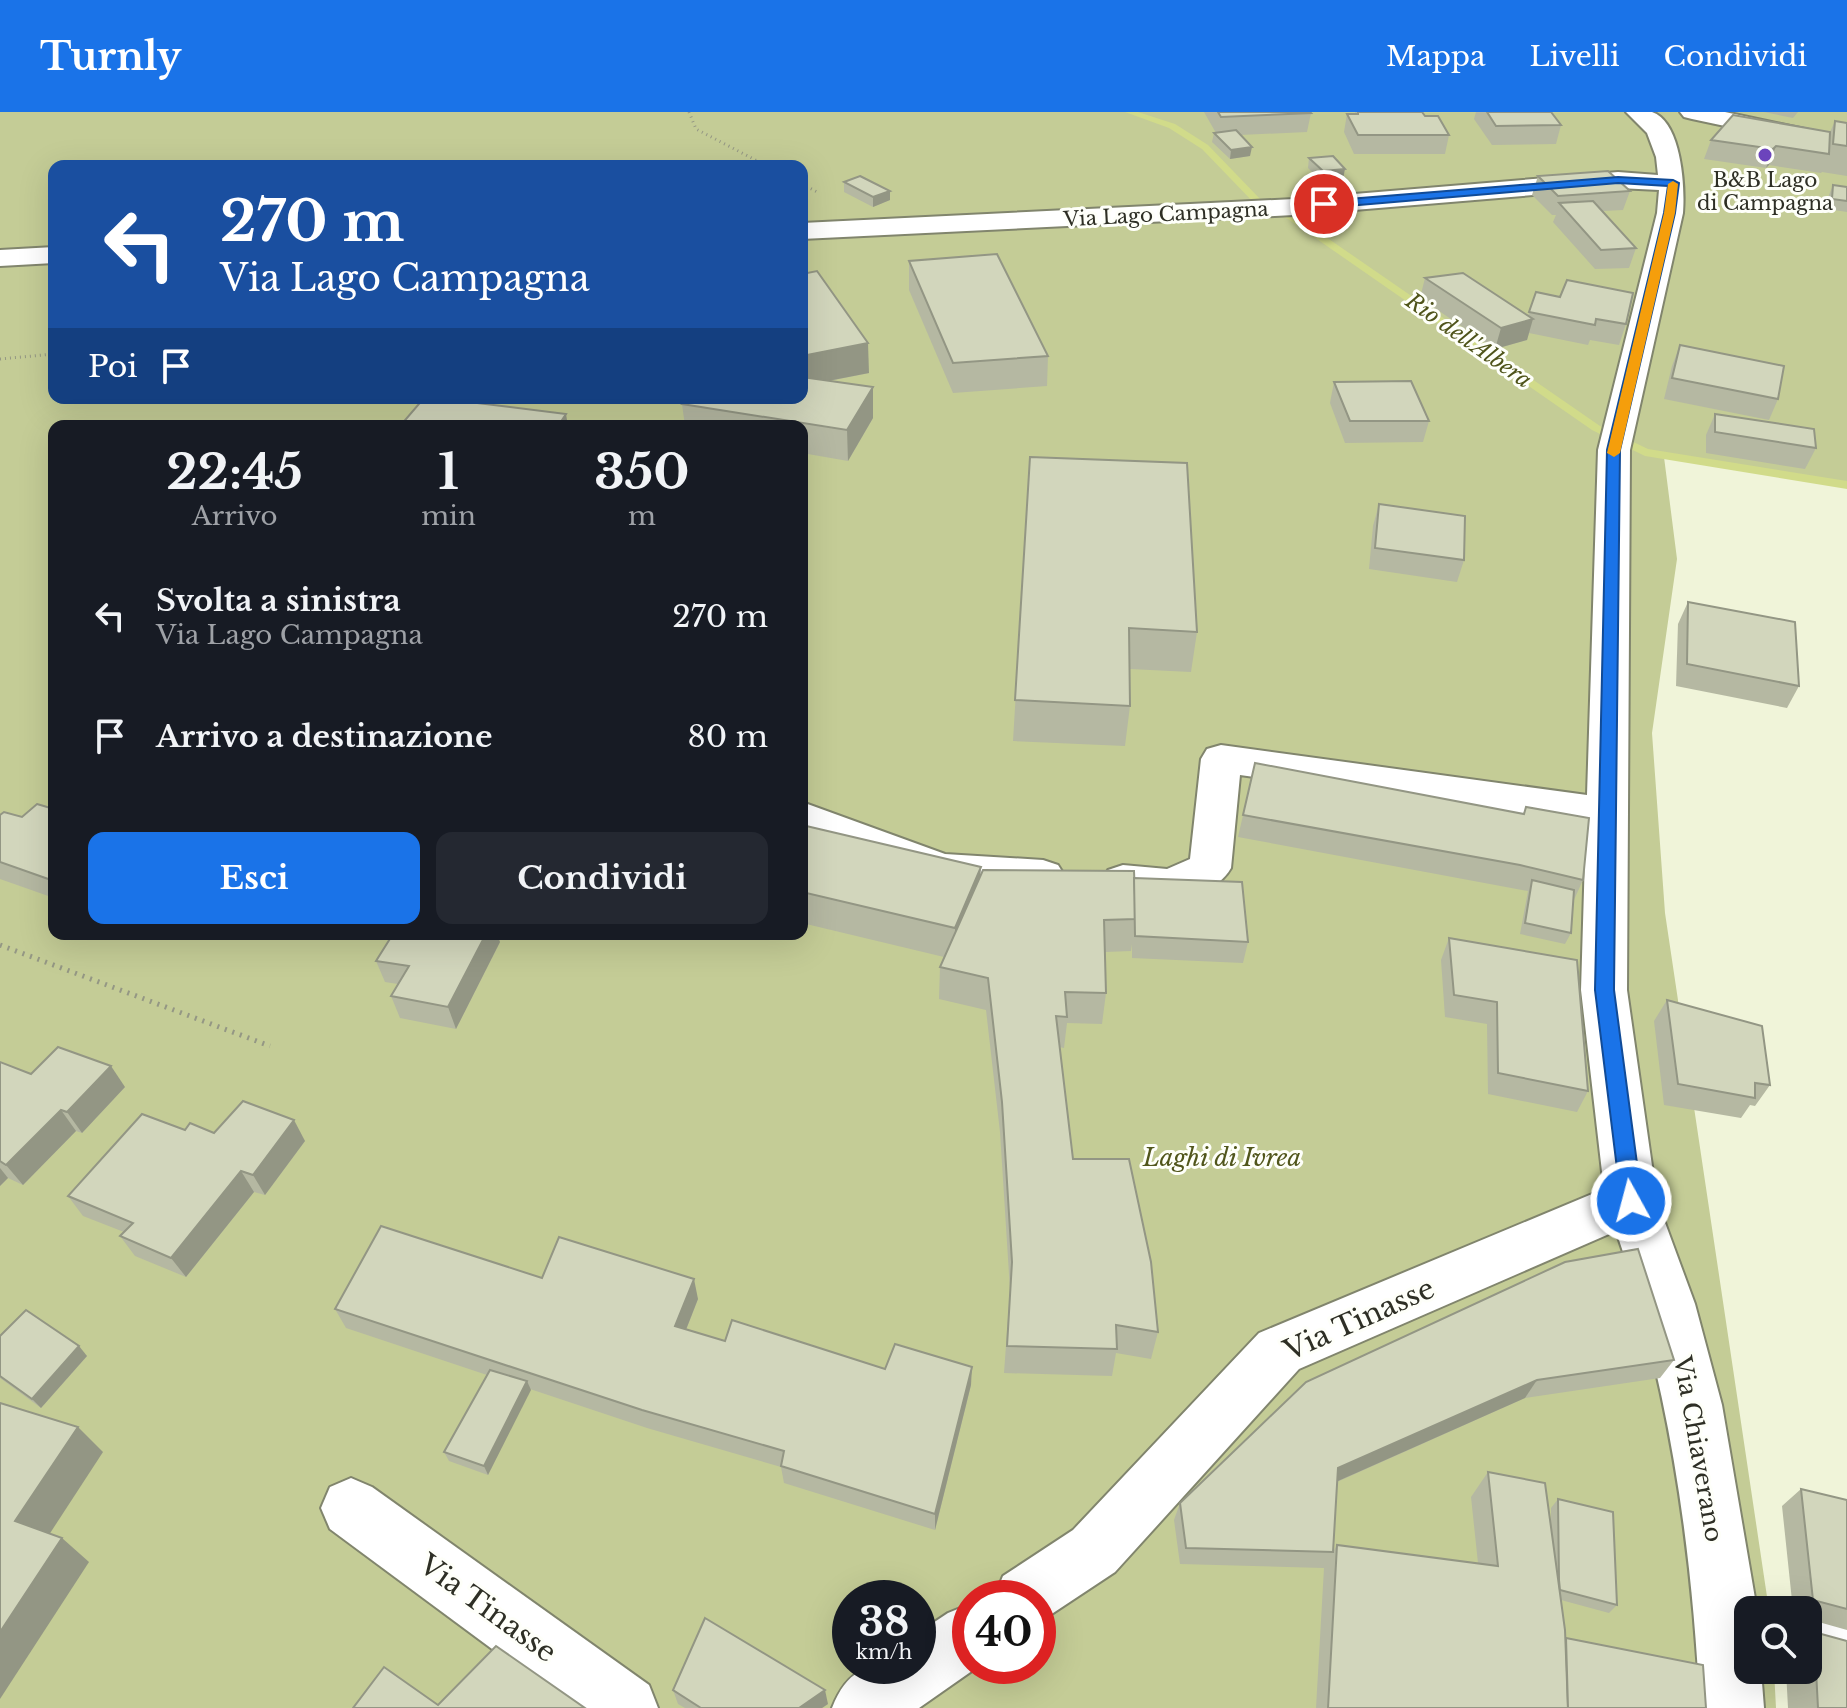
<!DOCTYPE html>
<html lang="it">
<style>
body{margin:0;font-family:"Libre Baskerville",serif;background:#242831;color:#f1f3f6;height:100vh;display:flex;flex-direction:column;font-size:30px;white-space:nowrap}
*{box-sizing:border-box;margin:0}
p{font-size:26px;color:#9ea1a6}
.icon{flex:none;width:44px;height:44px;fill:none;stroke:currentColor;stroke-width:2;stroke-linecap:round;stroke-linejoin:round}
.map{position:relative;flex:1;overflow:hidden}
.panel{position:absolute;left:48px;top:308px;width:760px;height:520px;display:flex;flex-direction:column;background:#171b24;border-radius:16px;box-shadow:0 8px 32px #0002}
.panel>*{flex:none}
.top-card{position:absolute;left:48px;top:48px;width:760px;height:244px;border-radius:16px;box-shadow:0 8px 32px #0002;background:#1a4fa0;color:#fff;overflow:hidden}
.controls{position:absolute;left:1734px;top:1484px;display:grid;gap:16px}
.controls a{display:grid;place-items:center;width:88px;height:88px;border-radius:16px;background:#171b24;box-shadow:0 8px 32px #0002;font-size:40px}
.speed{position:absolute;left:832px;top:1468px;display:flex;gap:16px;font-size:40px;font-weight:700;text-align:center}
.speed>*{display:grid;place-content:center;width:104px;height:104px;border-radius:50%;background:#171b24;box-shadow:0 8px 32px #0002;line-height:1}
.speed small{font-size:20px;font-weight:400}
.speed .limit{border:12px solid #d22;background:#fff;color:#111}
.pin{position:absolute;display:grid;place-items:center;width:68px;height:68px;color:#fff;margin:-34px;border:4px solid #fff;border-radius:50%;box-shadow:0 2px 8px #0007}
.me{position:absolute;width:88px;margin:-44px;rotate:353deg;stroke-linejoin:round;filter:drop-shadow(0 0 6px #0008)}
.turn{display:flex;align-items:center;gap:28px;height:168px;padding:0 40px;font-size:36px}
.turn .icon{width:104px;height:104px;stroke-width:2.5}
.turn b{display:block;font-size:56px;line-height:68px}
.then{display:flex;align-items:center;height:76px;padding:0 40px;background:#0003;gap:16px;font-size:30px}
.eta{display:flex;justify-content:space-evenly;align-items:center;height:136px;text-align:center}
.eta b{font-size:48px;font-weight:700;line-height:56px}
.primary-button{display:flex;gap:16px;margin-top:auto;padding:16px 40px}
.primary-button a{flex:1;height:92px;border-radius:16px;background:#1a73e8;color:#fff;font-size:32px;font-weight:700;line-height:92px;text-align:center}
.primary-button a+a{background:#242831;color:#f1f3f6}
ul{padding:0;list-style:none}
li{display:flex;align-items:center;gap:24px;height:120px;padding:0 40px}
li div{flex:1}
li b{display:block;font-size:30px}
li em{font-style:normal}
header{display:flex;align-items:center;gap:48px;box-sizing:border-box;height:112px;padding:0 40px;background:#1a73e8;color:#fff}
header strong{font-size:38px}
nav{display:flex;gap:44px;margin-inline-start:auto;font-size:28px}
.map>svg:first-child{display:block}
</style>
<header>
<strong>Turnly</strong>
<nav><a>Mappa</a><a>Livelli</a><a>Condividi</a></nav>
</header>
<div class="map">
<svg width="1847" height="1596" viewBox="0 0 1847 1596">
<rect width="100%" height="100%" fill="#f0f4d9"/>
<path fill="#c4cc96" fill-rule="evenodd" d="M0,0H1847V373L1664,345L1677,447L1652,621L1665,801L1769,1498H1748V1558H1774L1776,1596H0ZM54,54H802V286H54ZM54,314H802V822H54ZM850,1486H918V1554H850ZM970,1486H1038V1554H970Z"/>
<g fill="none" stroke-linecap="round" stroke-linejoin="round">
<polygon fill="#d1db8a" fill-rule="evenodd" points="1125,0 1138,0 1175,12 1208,33 1262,89 1294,103 1600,314 1648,337 1847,369 1847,377 1645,344 1592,318 1288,107 1256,93 1202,37 1169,16"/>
<defs>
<g id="minor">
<path d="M1626,0C1634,0 1646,0 1652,0C1682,10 1685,77 1683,101L1630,338L1627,878L1657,1089L1695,1192L1722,1293L1757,1498H1748V1558H1761L1764,1596H1700C1692,1434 1669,1273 1616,1119L1299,1257L1115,1460L1038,1511V1486H994L1003,1464L1073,1418L1259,1221L1604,1077L1581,878L1586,711L1240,663L1231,756C1210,793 1143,791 1108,780L1101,769L1108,758L1123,753L1167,757L1190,747L1201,647L1207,637L1221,633L1587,683L1598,338L1657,101L1659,78L1618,76L1294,103L802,127V111L1294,87L1618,60L1658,63L1656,45L1647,21Z"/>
<polygon points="1680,0 1725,0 1847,26 1847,40 1692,7 1684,5"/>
<polygon points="54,135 54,151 0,154 0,138"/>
<polygon points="802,690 945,742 1043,748 1058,753 1065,764 1058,775 1043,780 942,773 802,721"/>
<polygon points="351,1366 372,1375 649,1573 658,1596 572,1596 330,1417 321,1396 330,1375"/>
<path d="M970,1492V1554H979L919,1596H832C851,1549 873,1554 918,1554V1521L948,1501Z"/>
<polygon points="1808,1493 1847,1504 1847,1566 1808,1555 1808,1498 1795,1498"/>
</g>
</defs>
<use href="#minor" stroke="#81856d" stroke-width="4"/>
<g stroke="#949784" stroke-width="3" stroke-dasharray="1 4" stroke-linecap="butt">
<polyline points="689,0 696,17 767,54"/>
<polyline points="802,72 819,81"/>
<polyline points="0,247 54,242"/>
</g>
<polyline stroke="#949784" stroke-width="5" stroke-dasharray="2 6" stroke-linecap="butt" points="0,833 270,934"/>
<use href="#minor" fill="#fff" fill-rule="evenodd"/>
</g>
<g fill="#b5b8a2">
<polygon points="1204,0 1310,0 1311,1 1307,20 1240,23 1250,44 1230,47 1212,30 1214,21 1216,21"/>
<polygon points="1355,0 1422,0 1425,4 1449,23 1445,42 1354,42 1344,20 1347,2 1355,2"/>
<polygon points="1476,0 1551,0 1561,13 1556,32 1492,33 1474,7"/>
<polygon points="1764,0 1798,0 1793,6"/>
<polygon points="1835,9 1847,11 1847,64 1822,60 1821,61 1769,53 1766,56 1704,47 1711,28 1830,20"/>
<polygon points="1309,46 1343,67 1321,69 1308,56"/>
<polygon points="1538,64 1630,79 1623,98 1603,99 1636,136 1629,156 1595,157 1553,110 1556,103 1552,103 1532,83"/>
<polygon points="844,70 890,79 890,88 873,95 844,80"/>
<polygon points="1833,73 1847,75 1847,100 1828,97 1829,83"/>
<polygon points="909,149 1048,244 1047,274 953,281 909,178"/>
<polygon points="802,162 869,261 829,269 873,306 848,349 802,341 802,314 685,314 682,292 802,286"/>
<polygon points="1425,166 1528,204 1536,180 1626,212 1619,233 1590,228 1588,233 1529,221 1527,228 1495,237 1420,186"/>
<polygon points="1680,233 1778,287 1769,308 1664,287 1672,254"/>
<polygon points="1334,270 1429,309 1423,330 1345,331 1330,291"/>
<polygon points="1715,302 1816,336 1805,357 1706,341 1706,323"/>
<polygon points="1030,345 1197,520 1191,560 1130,557 1130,594 1125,634 1013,629"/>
<polygon points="1379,392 1464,448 1457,470 1369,457 1373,414"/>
<polygon points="1688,490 1799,574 1787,596 1676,574 1678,512"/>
<polygon points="1255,651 1524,702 1526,695 1583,768 1573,790 1571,821 1565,832 1520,822 1528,779 1238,725"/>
<polygon points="54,697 54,786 0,767 0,703 22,705"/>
<polygon points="802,713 980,763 1134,767 1248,830 1243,851 1132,846 1132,832 1131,839 1105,840 1106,881 1102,912 1067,911 1064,936 1059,935 1073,1047 1158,1220 1151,1247 1116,1241 1112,1264 1004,1261 1010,1178 1000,1020 986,898 939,887 940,855 944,845 802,811"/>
<polygon points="1449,826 1588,979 1577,1000 1488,982 1487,912 1445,905 1441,848"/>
<polygon points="500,830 456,917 400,906 391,884 398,872 385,870 376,849"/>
<polygon points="1667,888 1770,973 1755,994 1750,993 1741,1006 1664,993 1654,909"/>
<polygon points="0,950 31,962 125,975 82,1021 76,1019 23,1073 8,1066 0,1074"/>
<polygon points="214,1021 305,1029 265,1083 254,1080 186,1165 135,1144 120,1124 124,1120 83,1104 68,1084"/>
<polygon points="542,1166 698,1187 686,1218 725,1229 971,1273 935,1418 784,1371 781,1355 647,1316 530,1277 488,1363 449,1349 444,1340 487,1263 346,1216 335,1197"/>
<polygon points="0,1224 87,1244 41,1296 0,1266"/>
<polygon points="1674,1248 1660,1266 1525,1286 1337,1370 1333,1440 1337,1433 1478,1451 1471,1385 1488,1360 1551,1414 1551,1396 1558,1387 1617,1493 1609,1501 1561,1488 1566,1526 1706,1596 1316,1596 1324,1456 1180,1452 1174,1408 1180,1391 1306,1270"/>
<polygon points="1801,1377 1847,1388 1847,1518 1808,1507 1808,1498 1793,1498 1782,1394"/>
<polygon points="1814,1520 1847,1596 1788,1596 1786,1558 1808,1558 1808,1525"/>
<polygon points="673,1578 828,1592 822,1596 685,1596 678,1592"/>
</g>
<g fill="#939684">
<polygon points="1776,34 1769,53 1766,56 1773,37"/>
<polygon points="1252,35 1250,44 1230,47 1231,38"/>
<polygon points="1345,57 1343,67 1321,69 1323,59"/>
<polygon points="890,79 890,88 873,95 873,85"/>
<polygon points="1533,207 1527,228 1495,237 1501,216"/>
<polygon points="868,231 869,261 802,274 802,244"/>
<polygon points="873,275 873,306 848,349 847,318"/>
<polygon points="566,302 568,314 558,314"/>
<polygon points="981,755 979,787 955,847 955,816"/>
<polygon points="486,822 497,822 500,830 456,917 448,895"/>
<polygon points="111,954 125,975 82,1021 67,1000"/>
<polygon points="61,998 76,1019 23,1073 6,1053"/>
<polygon points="294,1008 305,1029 265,1083 253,1063"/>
<polygon points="0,1056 8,1066 0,1074"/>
<polygon points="241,1059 254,1080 186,1165 171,1146"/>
<polygon points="694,1167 698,1187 680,1233 675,1214"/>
<polygon points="79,1234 87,1244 41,1296 32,1287"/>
<polygon points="972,1255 971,1273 935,1418 935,1402"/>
<polygon points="1537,1268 1525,1286 1329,1373 1338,1356"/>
<polygon points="527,1269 531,1278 488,1363 484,1354"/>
<polygon points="78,1315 103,1340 43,1432 15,1409"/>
<polygon points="62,1426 89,1450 0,1587 0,1520"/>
<polygon points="825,1578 828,1592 822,1596 799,1596"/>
</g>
<g fill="#d2d6bc" stroke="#939684" stroke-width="2">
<polygon points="1218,0 1310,0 1311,1 1221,5"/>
<polygon points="1358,0 1422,0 1425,4 1438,4 1449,23 1358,23 1347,2 1358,2"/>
<polygon points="1487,0 1551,0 1561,13 1496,14"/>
<polygon points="1733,3 1830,20 1829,42 1776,34 1773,37 1711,28"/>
<polygon points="1835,9 1847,11 1847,34 1833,32"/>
<polygon points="1236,18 1252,35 1231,38 1214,21"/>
<polygon points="1333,44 1345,57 1323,59 1309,46"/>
<polygon points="1608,59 1630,79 1558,84 1538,64"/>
<polygon points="860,64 890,79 873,85 844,70"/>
<polygon points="1833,73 1847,75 1847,89 1832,87"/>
<polygon points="1593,89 1636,136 1601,138 1559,91"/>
<polygon points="997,142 1048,244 953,251 909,149"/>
<polygon points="817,159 868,231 802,244 802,162"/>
<polygon points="1463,161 1533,207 1501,216 1425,166"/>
<polygon points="1567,168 1633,181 1626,212 1596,207 1595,213 1529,200 1536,180 1560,185"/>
<polygon points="1680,233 1784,254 1778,287 1672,266"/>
<polygon points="802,265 873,275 847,318 682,292 687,286 802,286"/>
<polygon points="1411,269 1429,309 1350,309 1334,270"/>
<polygon points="424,286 436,286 566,302 558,314 400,314"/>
<polygon points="1715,302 1814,317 1816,336 1715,320"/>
<polygon points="1030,345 1187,351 1197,520 1129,516 1130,594 1015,588"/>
<polygon points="1379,392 1465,404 1464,448 1375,436"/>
<polygon points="1688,490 1795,510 1799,574 1687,552"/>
<polygon points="1255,651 1524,702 1526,695 1589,706 1583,768 1520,753 1243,703"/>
<polygon points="37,692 54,697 54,769 0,750 0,703 4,700 22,705"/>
<polygon points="802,713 981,755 955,816 802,780"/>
<polygon points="983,758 1134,759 1136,807 1104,808 1106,881 1065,880 1067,905 1056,904 1073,1047 1129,1047 1151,1150 1158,1220 1116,1213 1117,1237 1007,1234 1012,1150 1002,990 988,866 940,855"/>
<polygon points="1134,766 1242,770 1248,830 1135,824"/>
<polygon points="1532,768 1574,778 1571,821 1525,811"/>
<polygon points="393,822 486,822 448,895 391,884 409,854 376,849"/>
<polygon points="1449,826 1577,848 1588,979 1498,961 1497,890 1454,883"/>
<polygon points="1667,888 1762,914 1770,973 1755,971 1755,986 1678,972"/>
<polygon points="58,935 111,954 67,1000 61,998 6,1053 0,1049 0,950 31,962"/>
<polygon points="243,989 294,1008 253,1063 241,1059 171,1146 120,1124 133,1111 68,1084 142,1002 185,1018 190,1011 214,1021"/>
<polygon points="381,1114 542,1166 559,1125 694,1167 675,1214 725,1229 732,1208 885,1257 895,1232 972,1255 935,1402 781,1354 784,1339 642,1298 335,1197"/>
<polygon points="1638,1137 1674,1248 1537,1268 1338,1356 1333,1440 1186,1436 1180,1391 1306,1270 1565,1150"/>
<polygon points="26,1198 79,1234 32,1287 0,1264 0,1224"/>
<polygon points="490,1258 527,1269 484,1354 444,1340"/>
<polygon points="0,1291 78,1315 15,1409 62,1426 0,1520"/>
<polygon points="1488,1360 1545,1371 1565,1518 1568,1596 1328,1596 1337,1433 1498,1454"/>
<polygon points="1801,1377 1847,1388 1847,1497 1813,1488"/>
<polygon points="1558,1387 1613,1400 1617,1493 1560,1478 1559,1468"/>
<polygon points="705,1506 825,1578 799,1596 701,1596 673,1578"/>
<polygon points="1814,1520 1847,1529 1847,1596 1818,1596"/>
<polygon points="1566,1526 1703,1553 1706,1596 1568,1596"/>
<polygon points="496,1534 585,1596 353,1596 384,1555 438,1593"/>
</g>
<polygon fill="#1a73e8" stroke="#114b97" stroke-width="2" points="1618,65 1673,68 1679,71 1675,101 1620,338 1614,878 1642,1089 1639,1096 1631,1098 1624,1096 1621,1089 1595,878 1607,338 1664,101 1668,74 1618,71 1324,96 1318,92 1324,89"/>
<polygon fill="#f59e0b" points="1673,69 1678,72 1675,101 1620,341 1614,345 1607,341 1664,101 1668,72"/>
<circle fill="#6c44bc" stroke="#fefff9" stroke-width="3" cx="1765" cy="43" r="8"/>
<g text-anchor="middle" stroke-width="6" stroke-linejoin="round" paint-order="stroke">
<g font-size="20" fill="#2e2f25" stroke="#fefff9">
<text x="1765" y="75">B&amp;B Lago<tspan x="1765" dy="23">di Campagna</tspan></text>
</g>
<g font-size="20" fill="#2e2f25" stroke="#fefff9">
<text transform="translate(1166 102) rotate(-3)" y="7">Via Lago Campagna</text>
</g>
<g font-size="22" font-style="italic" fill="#4f541a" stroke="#fefff9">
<text transform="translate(1469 228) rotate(35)" y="8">Rio dell'Albera</text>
</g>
<g font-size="24" font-style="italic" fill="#51561c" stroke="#fefff9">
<text x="1222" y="1054">Laghi di Ivrea</text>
</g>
<g font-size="24" fill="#2e2f25" stroke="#fefff9">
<text transform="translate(1698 1337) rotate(80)" y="8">Via Chiaverano</text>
</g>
<g font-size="28" fill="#2e2f25" stroke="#fefff9">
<text transform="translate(1359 1207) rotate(-24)" y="10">Via Tinasse</text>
<text transform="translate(488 1496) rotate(36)" y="10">Via Tinasse</text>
</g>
</g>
</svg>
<div class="controls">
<a><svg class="icon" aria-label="search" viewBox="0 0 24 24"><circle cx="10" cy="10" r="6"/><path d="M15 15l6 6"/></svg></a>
</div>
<div class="speed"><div>38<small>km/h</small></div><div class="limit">40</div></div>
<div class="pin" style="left:1324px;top:92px;background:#d93025"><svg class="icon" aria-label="arrive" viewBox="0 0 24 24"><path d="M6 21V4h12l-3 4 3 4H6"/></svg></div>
<svg class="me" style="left:1631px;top:1089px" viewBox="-20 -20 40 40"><circle r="17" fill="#1a73e8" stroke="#fff" stroke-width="3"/><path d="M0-11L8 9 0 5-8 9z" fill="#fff"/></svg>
<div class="top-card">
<div class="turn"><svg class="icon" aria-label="left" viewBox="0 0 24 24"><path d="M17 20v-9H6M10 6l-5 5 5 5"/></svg><div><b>270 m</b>Via Lago Campagna</div></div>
<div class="then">Poi<svg class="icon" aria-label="arrive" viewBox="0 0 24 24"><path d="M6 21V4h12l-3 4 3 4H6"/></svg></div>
</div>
<section class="panel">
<div class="eta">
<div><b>22:45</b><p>Arrivo</p></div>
<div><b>1</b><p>min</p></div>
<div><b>350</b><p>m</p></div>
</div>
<ul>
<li><svg class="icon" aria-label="left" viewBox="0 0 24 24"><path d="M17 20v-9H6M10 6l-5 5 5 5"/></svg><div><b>Svolta a sinistra</b><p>Via Lago Campagna</p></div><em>270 m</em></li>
<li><svg class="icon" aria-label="arrive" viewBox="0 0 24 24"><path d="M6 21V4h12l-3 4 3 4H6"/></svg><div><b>Arrivo a destinazione</b></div><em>80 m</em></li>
</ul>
<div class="primary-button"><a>Esci</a><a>Condividi</a></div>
</section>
</div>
